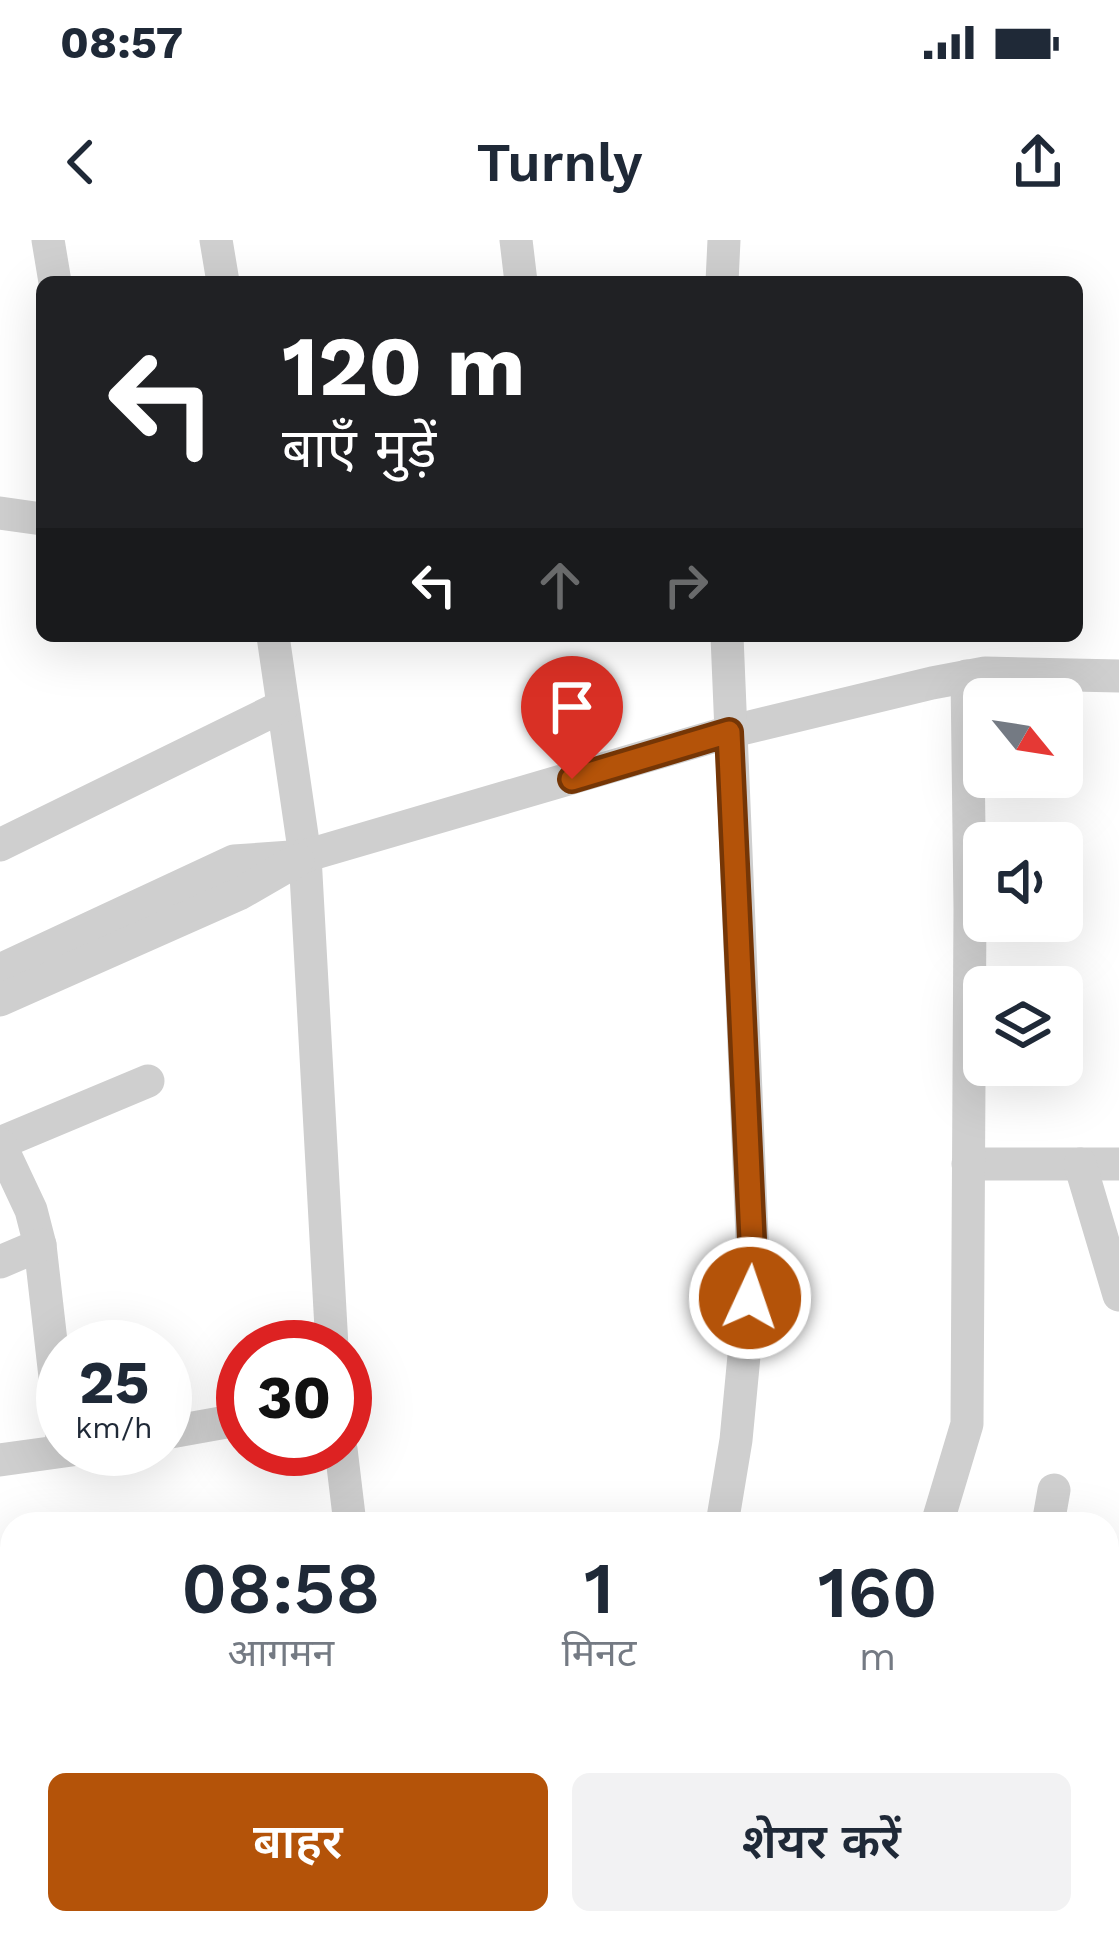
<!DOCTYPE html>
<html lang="hi">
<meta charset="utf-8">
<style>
body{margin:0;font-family:"Work Sans","Noto Sans Devanagari",sans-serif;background:#f2f2f3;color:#1f2937;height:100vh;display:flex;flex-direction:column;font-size:45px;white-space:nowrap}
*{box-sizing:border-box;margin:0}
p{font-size:39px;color:#747a83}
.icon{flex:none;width:66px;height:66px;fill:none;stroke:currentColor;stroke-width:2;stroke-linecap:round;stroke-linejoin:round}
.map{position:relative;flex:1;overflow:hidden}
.details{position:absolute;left:0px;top:1272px;width:1119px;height:423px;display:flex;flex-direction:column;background:#fff;border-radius:36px 36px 0 0;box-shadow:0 12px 48px #0002}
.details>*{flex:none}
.guide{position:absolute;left:36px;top:36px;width:1047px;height:366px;border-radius:18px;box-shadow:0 12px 48px #0002;background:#202124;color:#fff;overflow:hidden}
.needle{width:78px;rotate:120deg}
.buttons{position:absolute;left:963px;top:438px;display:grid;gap:24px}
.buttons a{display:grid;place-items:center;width:120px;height:120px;border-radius:18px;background:#fff;box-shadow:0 12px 48px #0002;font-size:60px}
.speed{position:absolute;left:36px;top:1080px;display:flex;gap:24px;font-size:60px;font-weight:700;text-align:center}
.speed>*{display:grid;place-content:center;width:156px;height:156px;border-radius:50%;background:#fff;box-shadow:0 12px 48px #0002;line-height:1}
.speed small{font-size:30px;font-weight:400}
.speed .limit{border:18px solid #d22;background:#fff;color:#111}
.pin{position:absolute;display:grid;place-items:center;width:102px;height:102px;color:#fff;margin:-123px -51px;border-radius:50% 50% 50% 0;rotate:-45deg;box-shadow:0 0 12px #0007}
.pin .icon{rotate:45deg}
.me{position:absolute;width:132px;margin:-66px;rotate:3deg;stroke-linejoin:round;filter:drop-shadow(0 0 9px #0008)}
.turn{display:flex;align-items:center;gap:42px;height:252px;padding:0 48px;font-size:54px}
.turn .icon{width:156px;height:156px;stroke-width:2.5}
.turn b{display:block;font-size:84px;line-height:102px}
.lanes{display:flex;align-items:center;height:114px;padding:0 48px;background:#0003;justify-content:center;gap:60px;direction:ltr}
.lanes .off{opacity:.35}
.eta{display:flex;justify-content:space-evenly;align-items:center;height:204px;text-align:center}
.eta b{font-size:72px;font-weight:600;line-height:84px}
.action{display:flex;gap:24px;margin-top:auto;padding:24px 48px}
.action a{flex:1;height:138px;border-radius:18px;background:#b45309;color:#fff;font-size:48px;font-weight:600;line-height:138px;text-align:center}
.action a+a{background:#f2f2f3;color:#1f2937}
.status{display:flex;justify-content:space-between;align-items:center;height:84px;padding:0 60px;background:#fff;direction:ltr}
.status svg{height:33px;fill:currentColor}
header{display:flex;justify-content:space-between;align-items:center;height:156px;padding:0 48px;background:#fff;font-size:54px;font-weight:600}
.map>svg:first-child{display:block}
</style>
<div class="status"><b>08:57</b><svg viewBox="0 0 49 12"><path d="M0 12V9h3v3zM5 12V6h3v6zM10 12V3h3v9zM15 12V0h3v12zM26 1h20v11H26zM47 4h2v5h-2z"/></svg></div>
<header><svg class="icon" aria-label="back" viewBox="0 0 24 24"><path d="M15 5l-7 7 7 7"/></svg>Turnly<svg class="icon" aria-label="share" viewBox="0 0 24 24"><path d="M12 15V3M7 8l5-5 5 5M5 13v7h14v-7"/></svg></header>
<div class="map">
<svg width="1119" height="1693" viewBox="0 0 1119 1693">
<rect width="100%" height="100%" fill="#fff"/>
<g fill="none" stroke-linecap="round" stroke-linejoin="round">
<g stroke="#cfcfcf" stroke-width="33">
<polyline points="48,0 55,42"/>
<polyline points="216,0 223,42"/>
<polyline points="516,0 521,42"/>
<polyline points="722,42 724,0"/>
<polyline points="0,273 42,279"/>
<polyline points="273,396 305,616 332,1107"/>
<polyline points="0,605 283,466"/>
<polyline points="0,730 234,621 305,616 729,492 932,443 985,433 1119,436"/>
<polyline points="0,760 239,654 298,620"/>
<polyline points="0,903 148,841"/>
<polyline points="0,904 31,970 40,1005 63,1207"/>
<polyline points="968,924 1119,924"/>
<polyline points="1080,924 1119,1055"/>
<polyline points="0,1022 40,1005"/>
<polyline points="165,1193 243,1179"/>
<polyline points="341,1209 350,1284"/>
<polyline points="0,1220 79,1209"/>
<polyline points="722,1284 736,1200 753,1021 727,396"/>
<polyline points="937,1284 967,1184 970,669 967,436"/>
<polyline points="1048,1284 1054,1250"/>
<polyline points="0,1425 12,1423"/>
<polyline points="1107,1459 1119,1453"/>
<polyline points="0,1499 12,1562"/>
<polyline points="0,1606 12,1604"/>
<polyline points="1107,1618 1119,1633"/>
<polyline points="40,1683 43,1693"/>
<polyline points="415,1693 431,1683"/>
<polyline points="1097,1693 1119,1677"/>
</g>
</g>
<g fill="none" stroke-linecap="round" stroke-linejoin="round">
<defs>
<polyline id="route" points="572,539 729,492 753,1021 750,1058"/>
</defs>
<use href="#route" stroke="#753606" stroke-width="30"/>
<use href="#route" stroke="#b45309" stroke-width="21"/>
</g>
</svg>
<div class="buttons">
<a><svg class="needle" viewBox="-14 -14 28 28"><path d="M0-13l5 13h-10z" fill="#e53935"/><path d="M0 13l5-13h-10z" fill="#747a83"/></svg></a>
<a><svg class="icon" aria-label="sound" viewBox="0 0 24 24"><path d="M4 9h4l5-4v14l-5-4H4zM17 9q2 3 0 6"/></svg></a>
<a><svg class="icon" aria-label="layers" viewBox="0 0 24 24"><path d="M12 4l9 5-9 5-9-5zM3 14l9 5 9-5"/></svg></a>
</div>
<div class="speed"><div>25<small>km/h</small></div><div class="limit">30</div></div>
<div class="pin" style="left:572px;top:539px;background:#d93025"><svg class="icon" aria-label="arrive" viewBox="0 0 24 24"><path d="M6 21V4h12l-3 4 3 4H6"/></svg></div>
<svg class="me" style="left:750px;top:1058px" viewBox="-20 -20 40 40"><circle r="17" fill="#b45309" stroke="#fff" stroke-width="3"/><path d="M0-11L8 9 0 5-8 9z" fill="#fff"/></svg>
<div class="guide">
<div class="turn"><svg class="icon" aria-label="left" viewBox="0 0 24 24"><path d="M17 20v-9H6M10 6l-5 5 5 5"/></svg><div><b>120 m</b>बाएँ मुड़ें</div></div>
<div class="lanes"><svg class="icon" aria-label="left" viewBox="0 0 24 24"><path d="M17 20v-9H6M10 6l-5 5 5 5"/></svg><svg class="icon off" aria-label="ahead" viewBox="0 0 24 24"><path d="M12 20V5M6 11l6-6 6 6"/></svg><svg class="icon off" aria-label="right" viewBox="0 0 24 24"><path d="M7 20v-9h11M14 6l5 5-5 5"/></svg></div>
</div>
<section class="details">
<div class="eta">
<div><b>08:58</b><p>आगमन</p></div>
<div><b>1</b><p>मिनट</p></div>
<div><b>160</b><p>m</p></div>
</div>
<div class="action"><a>बाहर</a><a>शेयर करें</a></div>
</section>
</div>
